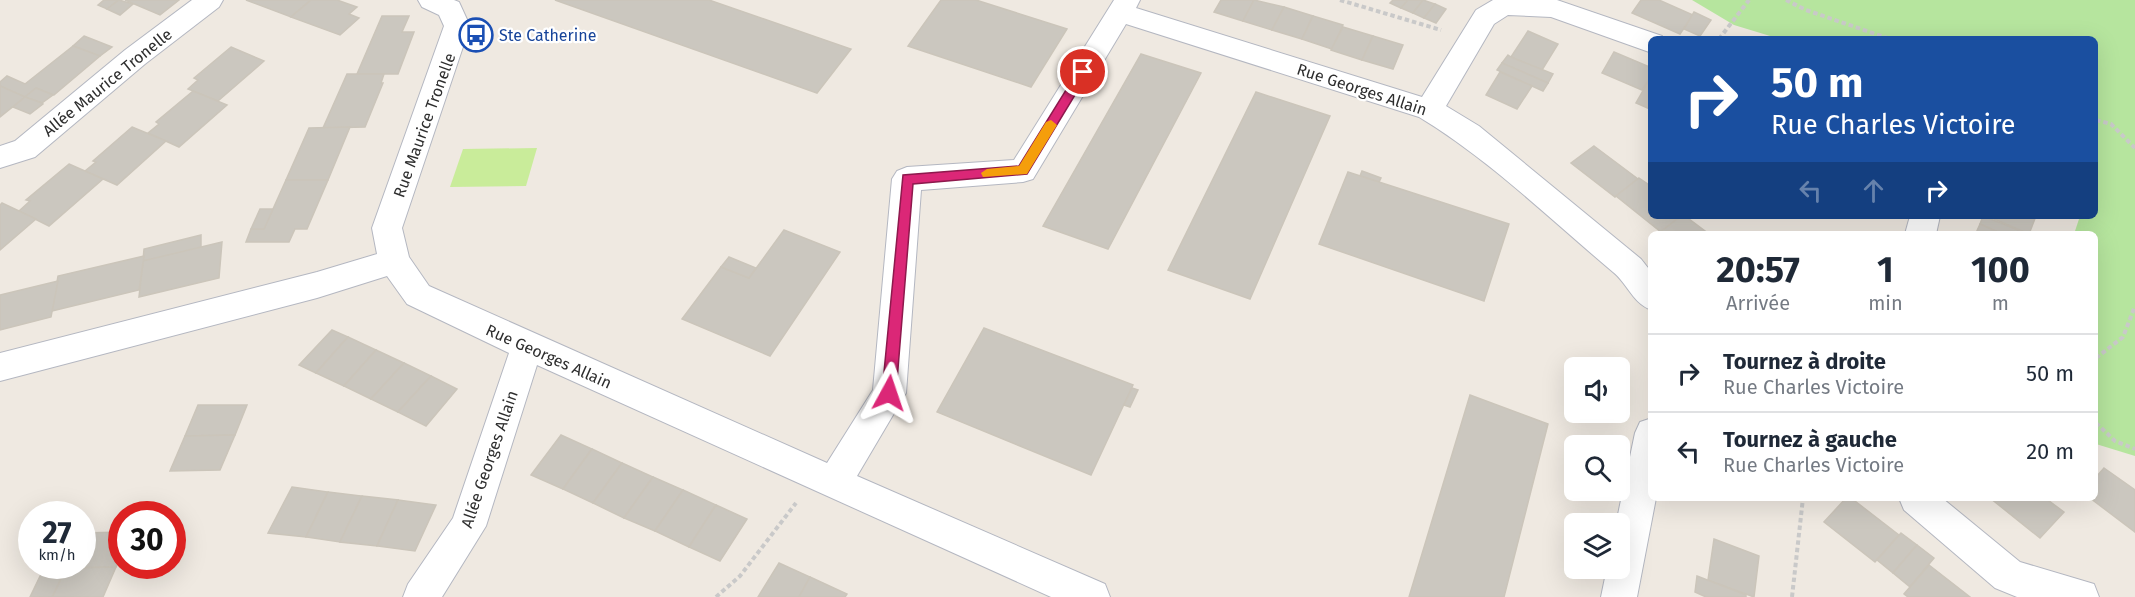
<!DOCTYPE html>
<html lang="fr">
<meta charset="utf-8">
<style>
body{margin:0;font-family:"Fira Sans",sans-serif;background:#f6f6f7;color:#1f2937;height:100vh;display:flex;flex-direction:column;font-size:22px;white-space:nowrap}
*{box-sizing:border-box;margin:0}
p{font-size:20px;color:#747a83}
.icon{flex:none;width:33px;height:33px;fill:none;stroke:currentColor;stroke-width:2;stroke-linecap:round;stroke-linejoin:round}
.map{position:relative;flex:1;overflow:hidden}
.sheet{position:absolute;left:1648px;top:231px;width:450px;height:270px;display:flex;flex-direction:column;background:#fff;border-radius:9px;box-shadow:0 6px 24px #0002}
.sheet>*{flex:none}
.guide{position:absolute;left:1648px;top:36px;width:450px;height:183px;border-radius:9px;box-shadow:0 6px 24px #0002;background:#1a4fa0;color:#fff;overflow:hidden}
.tools{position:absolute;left:1564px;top:357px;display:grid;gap:12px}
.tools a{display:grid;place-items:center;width:66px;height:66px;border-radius:9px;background:#fff;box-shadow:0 6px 24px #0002;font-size:30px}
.speed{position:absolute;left:18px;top:501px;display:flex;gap:12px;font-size:30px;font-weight:700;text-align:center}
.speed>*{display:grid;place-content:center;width:78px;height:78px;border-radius:50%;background:#fff;box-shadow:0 6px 24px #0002;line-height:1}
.speed small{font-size:15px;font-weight:400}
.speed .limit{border:9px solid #d22;background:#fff;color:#111}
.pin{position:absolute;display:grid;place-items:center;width:51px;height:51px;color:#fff;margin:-26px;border:3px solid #fff;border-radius:50%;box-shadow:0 2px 6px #0007}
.me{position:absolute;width:66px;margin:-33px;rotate:5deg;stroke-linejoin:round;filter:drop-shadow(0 0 4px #0008)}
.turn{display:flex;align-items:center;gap:21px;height:126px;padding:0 24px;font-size:27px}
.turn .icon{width:78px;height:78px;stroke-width:2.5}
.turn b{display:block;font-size:42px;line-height:51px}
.lanes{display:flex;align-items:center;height:57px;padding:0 24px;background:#0003;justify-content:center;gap:30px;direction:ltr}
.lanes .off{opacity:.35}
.eta{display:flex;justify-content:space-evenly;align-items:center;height:102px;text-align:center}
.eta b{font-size:36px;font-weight:700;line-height:42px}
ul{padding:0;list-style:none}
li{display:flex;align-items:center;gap:18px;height:78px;padding:0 24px;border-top:2px solid #e0e1e3}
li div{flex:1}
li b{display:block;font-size:22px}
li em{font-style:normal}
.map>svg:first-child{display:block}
</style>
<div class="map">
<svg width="2135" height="597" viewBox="0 0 2135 597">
<rect width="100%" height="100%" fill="#efe9e1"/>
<polygon fill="#b6e59e" points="1692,0 2135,0 2135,456 2096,444 2096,234 2074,234 2080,216 2096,216 2096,39 1780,39 1734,25"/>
<polygon fill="#c9ec9a" points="537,148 526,186 450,187 463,149"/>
<g fill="#cbc7bf" stroke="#cbc5ba" stroke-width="1.5">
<polygon points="104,0 119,0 107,9 98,5"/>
<polygon points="119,0 133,4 120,15 107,9"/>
<polygon points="125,0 179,0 160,15"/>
<polygon points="246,0 311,0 291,17"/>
<polygon points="311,0 337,0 357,7 349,14 359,18 340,35 291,17"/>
<polygon points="555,0 709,0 851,49 817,93"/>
<polygon points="941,0 976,0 1067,29 1031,87 908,46"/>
<polygon points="1221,0 1254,0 1243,21 1214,12"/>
<polygon points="1254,0 1284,7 1272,30 1243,21"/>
<polygon points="1393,0 1408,0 1401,8 1390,3"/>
<polygon points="1408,0 1423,0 1413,13 1401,8"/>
<polygon points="1423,0 1435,4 1424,18 1413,13"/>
<polygon points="1641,0 1659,0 1693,15 1680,34 1632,13"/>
<polygon points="1435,4 1446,9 1436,23 1424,18"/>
<polygon points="1284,7 1313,16 1302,39 1272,30"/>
<polygon points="1694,12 1711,20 1700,36 1684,29"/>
<polygon points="382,16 409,16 402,32 414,32 398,74 357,74"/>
<polygon points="1313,16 1343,25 1332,49 1302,39"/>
<polygon points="1343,27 1373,36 1362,60 1331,50"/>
<polygon points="1528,31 1558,44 1542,70 1511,57"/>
<polygon points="84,36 112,47 100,56 73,46"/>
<polygon points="1373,36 1403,45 1393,69 1362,60"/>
<polygon points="73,46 100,56 54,95 36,88 25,97 0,86 0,82 7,76 25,84"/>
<polygon points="231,47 264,61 218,101 188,89 198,80 194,78"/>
<polygon points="1614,52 1652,68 1652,75 1642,90 1602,73"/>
<polygon points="1141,54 1201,73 1108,249 1043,226"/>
<polygon points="1508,55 1511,57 1553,74 1548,83 1502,63"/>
<polygon points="1502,63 1548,83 1543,91 1497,70"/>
<polygon points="1500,72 1532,86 1517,109 1486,95"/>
<polygon points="347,74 384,74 381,83 383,83 365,127 323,128"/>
<polygon points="1652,75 1652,107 1650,109 1636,103"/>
<polygon points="0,86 25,97 0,117"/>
<polygon points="36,88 53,95 42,103 25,97"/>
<polygon points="193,91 227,105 179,147 148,133 159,124 156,122"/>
<polygon points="1256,92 1330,116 1250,299 1168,270"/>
<polygon points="25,97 42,103 43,104 30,114 13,107"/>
<polygon points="132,127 166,141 117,185 85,171 96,162 93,161"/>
<polygon points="350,127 328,180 286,180 309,128"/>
<polygon points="1594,146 1638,179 1615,197 1571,163"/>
<polygon points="69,164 103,179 49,226 19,211 30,201 26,200"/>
<polygon points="1362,171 1381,178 1379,182 1360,176"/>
<polygon points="1348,172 1509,224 1484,301 1319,244"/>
<polygon points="1639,178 1652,187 1652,216 1681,216 1661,232 1616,196"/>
<polygon points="286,180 328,180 307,229 295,229 289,242 246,242 251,229 264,229"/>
<polygon points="2,203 36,219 0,250 0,205"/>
<polygon points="260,209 273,209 264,229 251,229"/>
<polygon points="1681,216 1685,216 1709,234 1659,233"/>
<polygon points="1983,216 2023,232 2022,234 2002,234 1980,224"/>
<polygon points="1987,216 2036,216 2029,234"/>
<polygon points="1980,224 2002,234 1979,234 1976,233"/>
<polygon points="784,230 840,252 770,356 682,319 721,267 749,278"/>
<polygon points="201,235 201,248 143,261 144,249"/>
<polygon points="222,242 219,278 139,297 143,261"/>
<polygon points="144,256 139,290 52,311 58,276"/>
<polygon points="729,257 756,268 749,278 721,267"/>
<polygon points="58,281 51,317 0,330 0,295"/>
<polygon points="984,328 1133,385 1091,475 937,412"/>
<polygon points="332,330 348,337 316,373 299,365"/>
<polygon points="348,337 376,350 344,386 316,373"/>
<polygon points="376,350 404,363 371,399 344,386"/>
<polygon points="404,363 431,376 398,412 371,399"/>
<polygon points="431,376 457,389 426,426 398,412"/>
<polygon points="1132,388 1138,390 1130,407 1124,405"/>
<polygon points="1470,395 1548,424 1504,597 1409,597"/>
<polygon points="198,405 247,405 235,435 185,436"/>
<polygon points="235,435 220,470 170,471 185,436"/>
<polygon points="561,435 592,449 563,489 531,475"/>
<polygon points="592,449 622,463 593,503 563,489"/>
<polygon points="622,463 653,477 624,518 593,503"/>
<polygon points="2104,468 2135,490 2135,532 2090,498 2096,498 2096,477"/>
<polygon points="653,477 683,490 655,531 624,518"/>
<polygon points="292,487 328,492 306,537 268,533"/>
<polygon points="683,490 716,505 689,547 655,531"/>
<polygon points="328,492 362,496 340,542 306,537"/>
<polygon points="362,496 398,500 377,546 340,542"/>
<polygon points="1846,498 1851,498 1899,535 1875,562 1824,522"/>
<polygon points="1990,498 2045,498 2064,512 2040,538"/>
<polygon points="398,500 436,505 415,551 377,546"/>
<polygon points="716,505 747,519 720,561 689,547"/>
<polygon points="122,532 122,555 116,567 66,568 67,566 82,566 82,533"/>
<polygon points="1901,533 1917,545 1893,573 1877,560"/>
<polygon points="1714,539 1759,556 1754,597 1708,580"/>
<polygon points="1917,545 1934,558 1910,587 1893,573"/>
<polygon points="779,563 810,577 799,597 758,597"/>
<polygon points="1929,565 1970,597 1908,597 1904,594"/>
<polygon points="116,567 103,597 52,597 66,568"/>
<polygon points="44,568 66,568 52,597 30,597"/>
<polygon points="1697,576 1746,595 1746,597 1706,597 1695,592"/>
<polygon points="810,577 847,594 845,597 799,597"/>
</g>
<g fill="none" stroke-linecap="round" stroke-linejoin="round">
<defs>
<g id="street">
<polygon points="192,0 223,0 219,7 145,64 35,157 0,168 0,146 15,141 125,50"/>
<path d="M418,0H454L459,2L470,26L402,228L409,257L429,286L827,463L873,390L892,179L897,171L907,167L1014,160L1114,0H1140L1136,8L1422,97L1476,10L1493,0H1557L1662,36L1663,39H1652V53L1551,17L1508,15L1494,24L1446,106L1479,126L1641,259L1652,273V310C1633,304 1628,284 1613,272C1550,219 1490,160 1419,117L1126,24L1033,179L1023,182L921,190L906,393L857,476L1105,584L1110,597H1051L537,365L486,526L442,597H403L408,584L453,518L509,353L407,304L387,276L317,298L0,381V353L317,272L377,254L372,228L444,26L439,15L422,7Z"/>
<polygon points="1910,216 1940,216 1936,234 1905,234"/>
<polygon points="1652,418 1652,498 1656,498 1637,597 1601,597 1607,568 1620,568 1620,524 1616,524 1635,433 1640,422"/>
<polygon points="1899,498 1942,498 2020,562 2094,584 2099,597 2017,597 1995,588 1904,510"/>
</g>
</defs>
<use href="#street" stroke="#b4b7c1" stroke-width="2"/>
<g stroke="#c9c9c9" stroke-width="4" stroke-dasharray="4.5 3" stroke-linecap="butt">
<polyline points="1340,0 1441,30"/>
<polyline points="1786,0 1806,10 1890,39"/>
<polyline points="1719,39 1749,0"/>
<polyline points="2096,120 2111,124 2135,148"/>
<polyline points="2096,358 2123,337 2135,306"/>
<polyline points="2096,423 2115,441 2135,449"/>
<polyline points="716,597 740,576 796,503"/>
<polyline points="1792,597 1803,498"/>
</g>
<use href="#street" fill="#fff" fill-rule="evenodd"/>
</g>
<polygon fill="#db2777" stroke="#8e194d" stroke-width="1.5" points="1083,67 1089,72 1027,174 913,184 896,393 894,398 889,399 884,398 882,393 903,175 1019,166 1079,69"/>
<polygon fill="#f59e0b" points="1051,120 1057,125 1027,174 983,177 981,173 987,169 1019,166 1046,122"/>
<defs>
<symbol id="bus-ring" viewBox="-11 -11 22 22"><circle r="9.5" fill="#fff" stroke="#1a4fb4" stroke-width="1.5"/><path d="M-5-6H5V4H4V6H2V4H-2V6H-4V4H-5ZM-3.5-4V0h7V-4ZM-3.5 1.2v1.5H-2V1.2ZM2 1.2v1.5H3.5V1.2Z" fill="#1a4fb4"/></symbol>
</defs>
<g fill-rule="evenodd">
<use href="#bus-ring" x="457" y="16" width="38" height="38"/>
</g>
<g text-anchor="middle" stroke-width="4.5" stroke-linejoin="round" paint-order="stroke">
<g font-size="16" fill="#164399" stroke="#fff" text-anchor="start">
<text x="499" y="41">Ste Catherine</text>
</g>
<g font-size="16" fill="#2e2e2e" stroke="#fff">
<text transform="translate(107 82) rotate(-39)" y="6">Allée Maurice Tronelle</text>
<text transform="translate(1362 89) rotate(18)" y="6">Rue Georges Allain</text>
<text transform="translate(424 125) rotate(-70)" y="6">Rue Maurice Tronelle</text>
<text transform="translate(549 356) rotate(24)" y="6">Rue Georges Allain</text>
<text transform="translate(489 459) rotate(-71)" y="6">Allée Georges Allain</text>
</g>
</g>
</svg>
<div class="tools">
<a><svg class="icon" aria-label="sound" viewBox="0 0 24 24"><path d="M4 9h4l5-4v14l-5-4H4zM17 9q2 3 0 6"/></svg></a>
<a><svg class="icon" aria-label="search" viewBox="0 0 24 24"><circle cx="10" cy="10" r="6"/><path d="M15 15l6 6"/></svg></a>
<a><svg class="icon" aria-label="layers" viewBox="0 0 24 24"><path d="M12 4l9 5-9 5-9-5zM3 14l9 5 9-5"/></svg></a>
</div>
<div class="speed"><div>27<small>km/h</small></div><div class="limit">30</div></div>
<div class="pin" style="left:1083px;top:72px;background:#d93025"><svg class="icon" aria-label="arrive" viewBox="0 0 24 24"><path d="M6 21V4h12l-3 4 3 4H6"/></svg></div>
<svg class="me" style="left:889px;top:393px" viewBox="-20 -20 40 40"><path d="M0-17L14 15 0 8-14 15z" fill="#db2777" stroke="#fff" stroke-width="4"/></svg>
<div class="guide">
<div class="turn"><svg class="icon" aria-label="right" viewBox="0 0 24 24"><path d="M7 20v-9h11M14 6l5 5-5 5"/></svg><div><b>50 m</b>Rue Charles Victoire</div></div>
<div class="lanes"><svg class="icon off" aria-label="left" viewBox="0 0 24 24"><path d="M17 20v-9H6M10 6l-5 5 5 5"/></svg><svg class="icon off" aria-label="ahead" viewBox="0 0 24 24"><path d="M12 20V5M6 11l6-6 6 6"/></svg><svg class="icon" aria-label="right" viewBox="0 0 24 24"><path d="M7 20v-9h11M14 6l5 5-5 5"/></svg></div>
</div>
<section class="sheet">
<div class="eta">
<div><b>20:57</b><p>Arrivée</p></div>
<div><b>1</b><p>min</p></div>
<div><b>100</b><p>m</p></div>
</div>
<ul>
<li><svg class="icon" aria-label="right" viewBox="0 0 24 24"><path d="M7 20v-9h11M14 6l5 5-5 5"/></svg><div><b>Tournez à droite</b><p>Rue Charles Victoire</p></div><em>50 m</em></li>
<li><svg class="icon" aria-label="left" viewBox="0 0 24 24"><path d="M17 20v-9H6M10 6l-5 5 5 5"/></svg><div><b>Tournez à gauche</b><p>Rue Charles Victoire</p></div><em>20 m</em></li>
</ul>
</section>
</div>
